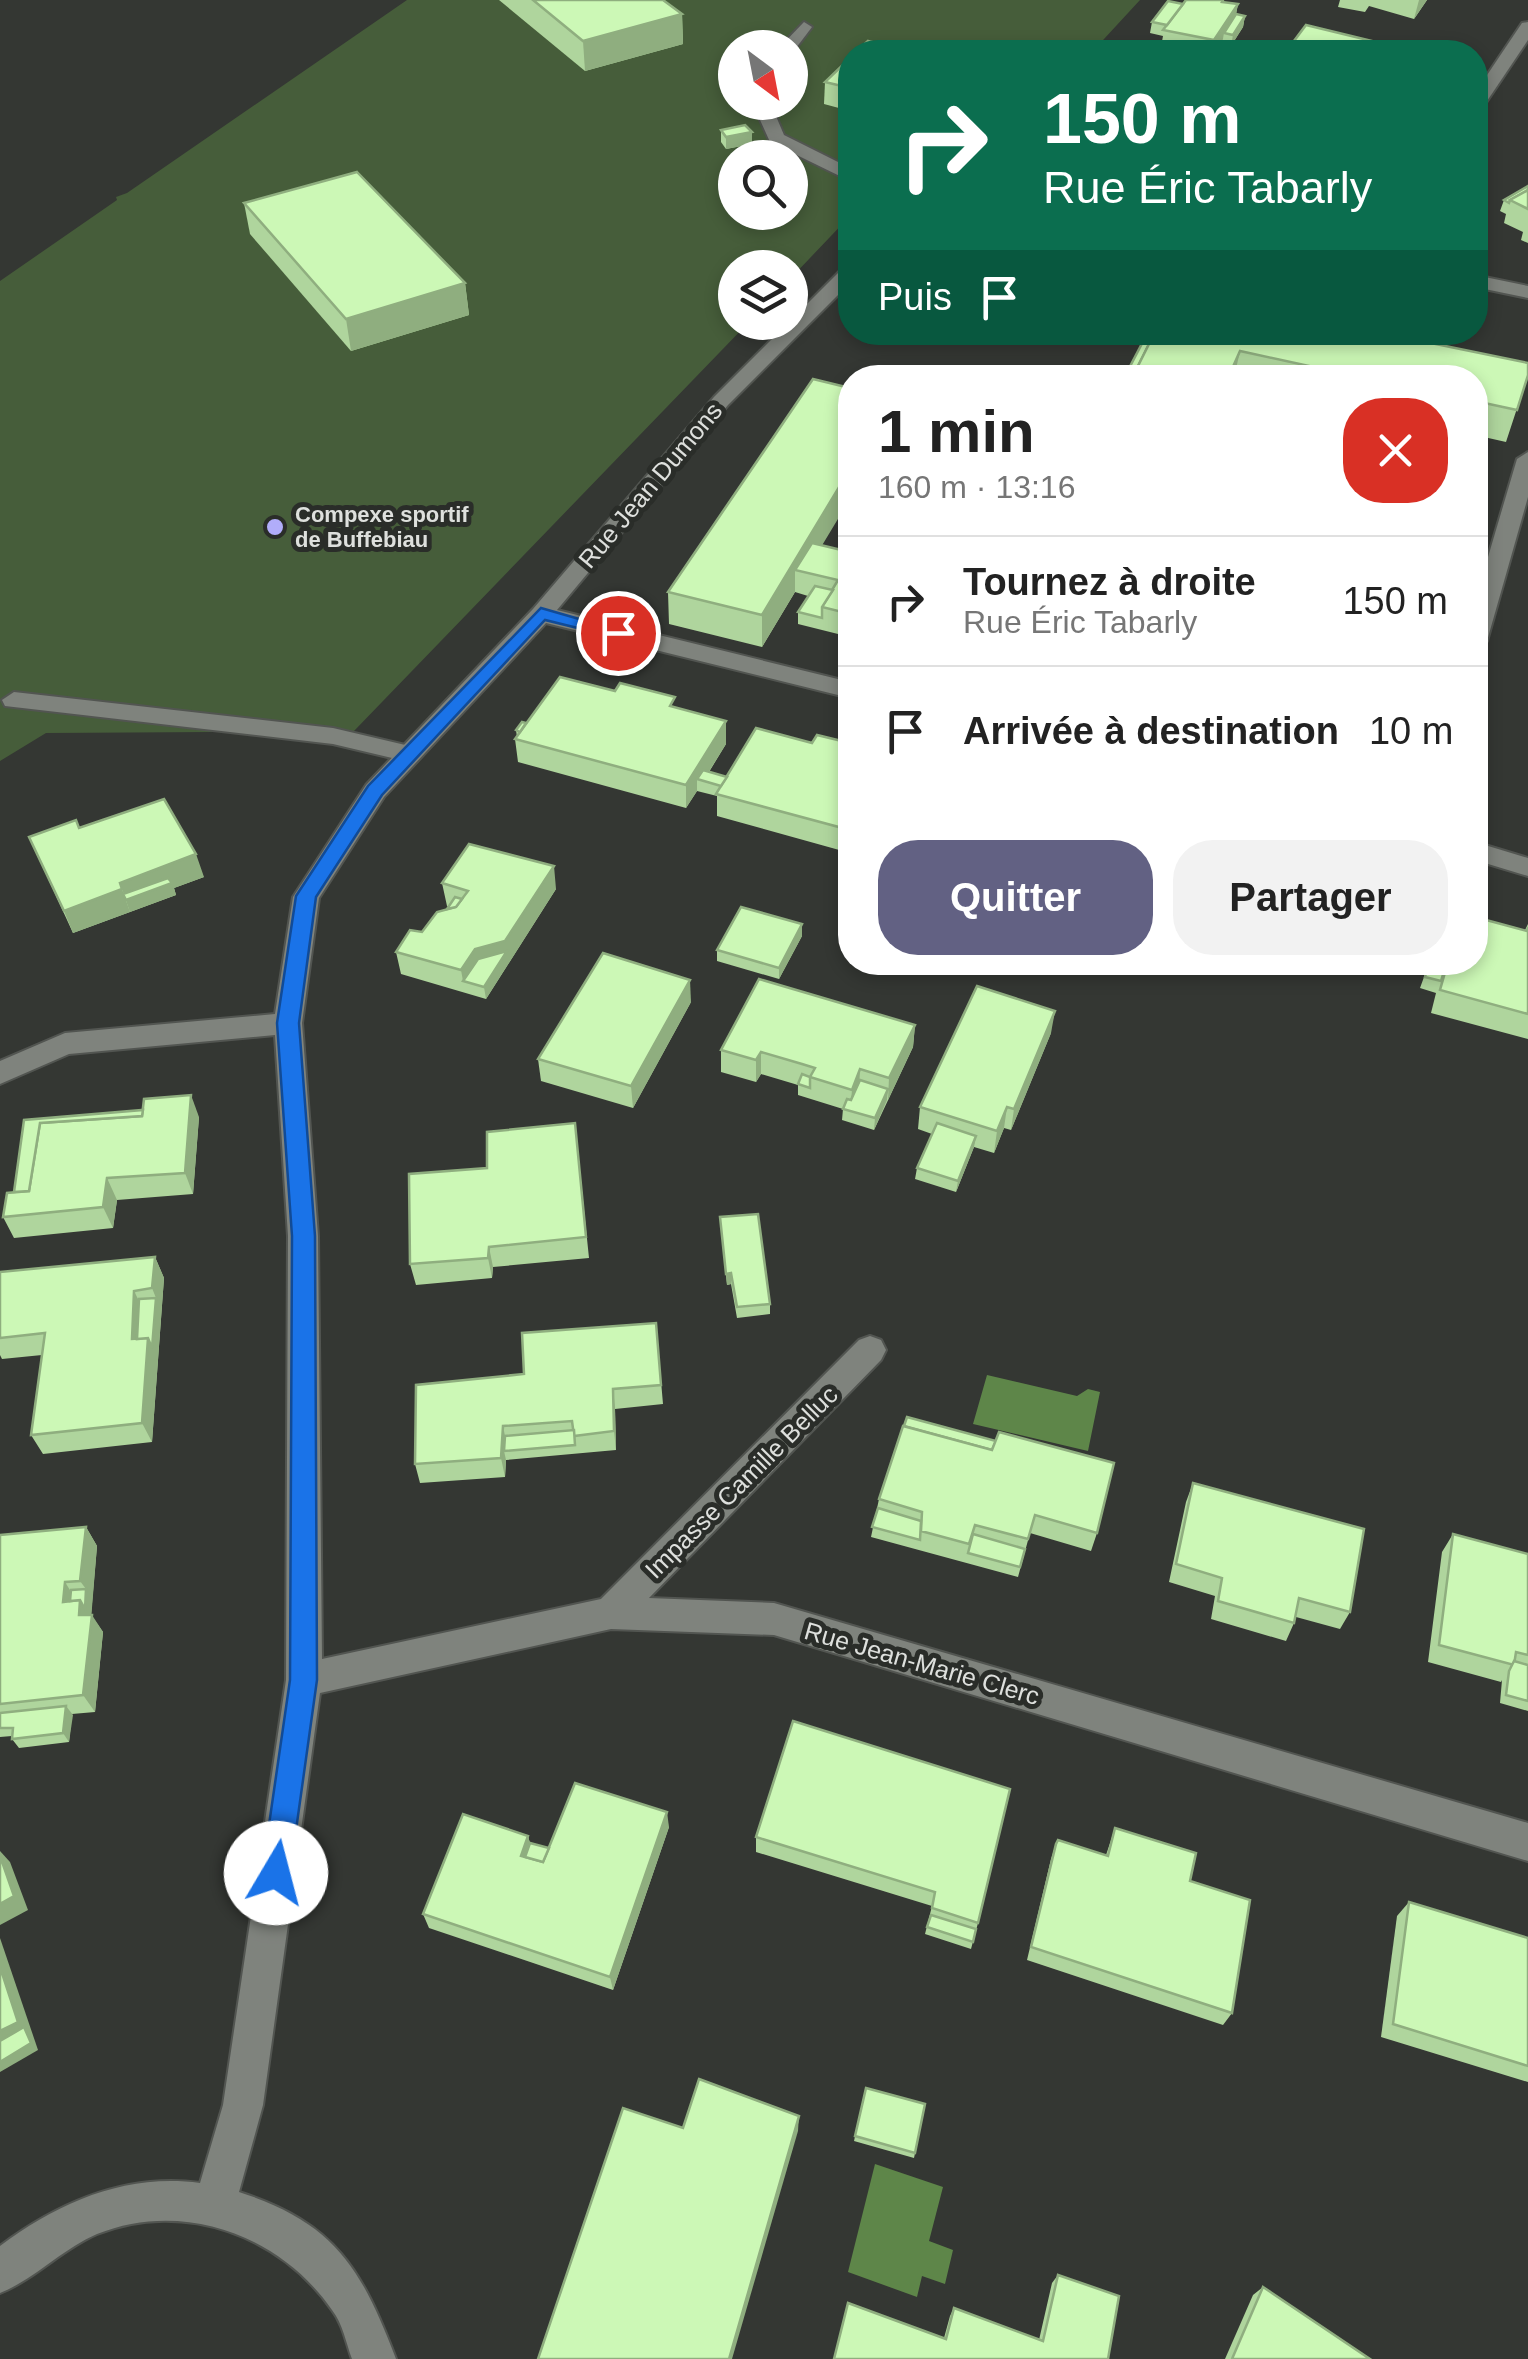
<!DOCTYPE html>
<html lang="fr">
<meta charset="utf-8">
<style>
body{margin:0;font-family:Helvetica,sans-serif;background:#f2f2f2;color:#222;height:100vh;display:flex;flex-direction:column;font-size:38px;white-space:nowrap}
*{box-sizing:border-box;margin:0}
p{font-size:32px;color:#767676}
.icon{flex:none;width:55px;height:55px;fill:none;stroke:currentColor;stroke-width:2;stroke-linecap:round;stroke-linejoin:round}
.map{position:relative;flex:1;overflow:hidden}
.panel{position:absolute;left:838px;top:365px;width:650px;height:610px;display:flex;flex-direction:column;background:#fff;border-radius:40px;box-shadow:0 5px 15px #0003}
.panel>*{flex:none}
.banner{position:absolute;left:838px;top:40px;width:650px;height:305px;border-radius:40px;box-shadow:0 5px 15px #0003;background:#0b6e4f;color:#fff;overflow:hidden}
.needle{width:65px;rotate:148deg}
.buttons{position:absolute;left:718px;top:30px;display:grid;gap:20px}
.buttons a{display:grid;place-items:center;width:90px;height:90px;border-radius:50%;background:#fff;box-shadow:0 5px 15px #0003;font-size:50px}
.pin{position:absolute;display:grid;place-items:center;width:85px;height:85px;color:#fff;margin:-42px;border:5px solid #fff;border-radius:50%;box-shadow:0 2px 10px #0007}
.me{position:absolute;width:110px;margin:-55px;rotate:8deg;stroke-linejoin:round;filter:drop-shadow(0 0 8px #0008)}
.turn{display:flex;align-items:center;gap:35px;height:210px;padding:0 40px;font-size:45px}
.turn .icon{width:130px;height:130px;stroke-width:2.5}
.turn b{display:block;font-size:70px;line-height:85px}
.then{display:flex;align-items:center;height:95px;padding:0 40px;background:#0003;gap:20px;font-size:38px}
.round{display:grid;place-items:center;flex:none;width:105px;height:105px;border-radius:40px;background:#f2f2f2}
.overview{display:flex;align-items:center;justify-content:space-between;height:170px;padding:0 40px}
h1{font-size:60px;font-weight:700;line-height:75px}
.primary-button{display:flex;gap:20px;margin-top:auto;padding:20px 40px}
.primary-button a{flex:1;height:115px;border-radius:40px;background:#626183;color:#fff;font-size:40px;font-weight:700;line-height:115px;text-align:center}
.primary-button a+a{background:#f2f2f2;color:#222}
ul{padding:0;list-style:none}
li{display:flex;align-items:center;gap:30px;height:130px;padding:0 40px;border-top:2px solid #e0e0e0}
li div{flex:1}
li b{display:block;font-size:38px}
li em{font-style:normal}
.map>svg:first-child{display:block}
</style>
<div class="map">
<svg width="1528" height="2359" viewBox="0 0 1528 2359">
<rect width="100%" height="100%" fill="#343733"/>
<path fill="#465d3a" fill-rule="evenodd" d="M407,0H1140L1092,52H850V216L790,279V268H735V322L748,323L354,731L46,733L0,761V281L117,200L116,197L127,193ZM735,48H790V102H735ZM735,158H790V212H735Z"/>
<g fill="#5e8649">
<polygon points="987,1375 1077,1396 1088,1389 1100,1392 1088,1451 973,1424"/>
<polygon points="875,2164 943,2187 929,2241 953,2250 945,2284 922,2276 917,2297 848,2272"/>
</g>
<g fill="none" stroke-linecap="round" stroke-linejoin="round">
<defs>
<g id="lane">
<polygon points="804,22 812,27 793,52 779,48"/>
<polygon points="752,102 770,102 784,135 850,168 850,181 770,142"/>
<polygon points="14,692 333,728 418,748 422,754 409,762 333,744 5,706 2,700"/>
</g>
<g id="street">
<polygon points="1528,22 1528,40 1481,110 1475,111 1475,93 1522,23"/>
<path d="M850,266V283L728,405L557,610L850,682V698L546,623L384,797L319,898L302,1023L318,1236L322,1659L601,1599L859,1340L870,1336L881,1340L886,1350L881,1360L649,1598L774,1603L1528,1823V1861L774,1635L611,1629L320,1693L263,2105L239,2192C336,2223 362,2270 396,2359H352C346,2343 343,2324 332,2310C281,2236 184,2199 97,2234C62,2249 35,2279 0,2293V2246C59,2202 126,2173 200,2183L223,2105L286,1680L288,1236L275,1035L69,1054L0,1084V1061L65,1033L275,1014L293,897L366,785L533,609L714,397L843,268Z"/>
<polygon points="1475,275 1528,286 1528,298 1475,287"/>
<polygon points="1528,452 1528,497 1487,641 1475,649 1475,601 1517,459"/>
<polygon points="1475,842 1528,858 1528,876 1475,860"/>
</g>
</defs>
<use href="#lane" stroke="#525551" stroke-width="4"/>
<use href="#street" stroke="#525551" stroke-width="4"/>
<use href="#lane" fill="#7f837d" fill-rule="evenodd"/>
<use href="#street" fill="#7f837d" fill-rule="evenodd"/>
</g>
<g fill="#afd59d">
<polygon points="499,0 663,0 682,14 683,44 585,71"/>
<polygon points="1340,0 1427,0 1414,19 1369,6 1365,12 1338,7"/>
<polygon points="1226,2 1238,4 1236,14 1245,16 1243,27 1231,46 1222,44 1216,52 1160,52 1163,36 1150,33 1152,22 1183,4"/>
<polygon points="1291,45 1404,52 1290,52"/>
<polygon points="850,58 850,111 824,104 825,82"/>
<polygon points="721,130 752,144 726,149 721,142"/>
<polygon points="1528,186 1528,243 1521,240 1523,232 1504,223 1506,214 1500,211 1504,200"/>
<polygon points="244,203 465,283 469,315 351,351 250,234"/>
<polygon points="1148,332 1528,375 1506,442 1475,435 1475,378 1124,378"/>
<polygon points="850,543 850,637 798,624 798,612 808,596 795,592 762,647 669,624 668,592 822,546 845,551"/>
<polygon points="675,707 726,744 709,772 727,777 812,743 850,743 850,853 717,816 717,796 697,791 686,808 518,762 515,739 517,737 516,730 526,723"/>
<polygon points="79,828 204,877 174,888 176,895 73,933 29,837"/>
<polygon points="442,883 556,889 486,999 401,974 396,952 422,932 449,907 447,906"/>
<polygon points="802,924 802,936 779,979 717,961 717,950"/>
<polygon points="1528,924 1528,1039 1431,1013 1436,993 1420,988 1428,966 1442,971 1444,962 1475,962 1525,930"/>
<polygon points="691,1002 633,1108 541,1081 538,1059"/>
<polygon points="915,1025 913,1047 874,1130 842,1120 843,1109 798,1095 798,1085 761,1074 756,1082 721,1072 721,1050"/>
<polygon points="1051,1033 1011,1130 1004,1128 994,1153 974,1147 956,1192 915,1179 917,1168 932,1134 918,1129 920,1107"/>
<polygon points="199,1117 193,1194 117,1200 113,1228 14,1238 3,1217 14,1192"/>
<polygon points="575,1123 589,1258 493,1267 492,1278 416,1285 410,1264 487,1168"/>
<polygon points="720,1217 770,1304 770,1314 737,1318 731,1284 727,1285"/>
<polygon points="155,1257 164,1278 152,1442 43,1454 31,1435 42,1355 2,1359 0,1355 0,1272"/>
<polygon points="656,1323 663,1404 615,1409 616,1450 506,1460 505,1477 420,1483 415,1464 524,1374"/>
<polygon points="903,1426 1097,1533 1091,1551 1030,1533 1018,1577 871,1537 879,1499"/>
<polygon points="1193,1483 1350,1612 1340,1629 1296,1617 1294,1623 1286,1641 1211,1619 1215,1596 1169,1582 1186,1502"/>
<polygon points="86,1527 97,1546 91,1615 103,1632 95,1712 72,1714 69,1742 19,1748 12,1739 12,1736 0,1737 0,1535"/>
<polygon points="1453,1534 1528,1554 1528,1711 1500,1703 1502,1680 1501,1682 1428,1662 1442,1552"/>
<polygon points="793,1721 978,1923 971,1949 925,1934 932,1906 756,1852 756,1837"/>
<polygon points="669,1827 613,1990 429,1928 423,1914 528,1836 530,1843 549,1848"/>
<polygon points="1115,1828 1190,1881 1232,2013 1223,2025 1027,1960 1051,1859 1056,1844 1106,1855"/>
<polygon points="1409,1902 1528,1938 1528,2082 1381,2037 1397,1916"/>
<polygon points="866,2088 925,2104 914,2158 854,2141"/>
<polygon points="1058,2275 1108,2359 944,2338 950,2316 954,2308 1039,2340 1052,2283"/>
<polygon points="1263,2287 1370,2359 1225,2359 1253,2295"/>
</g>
<g fill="#8fae7f">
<polygon points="1419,0 1427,0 1414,19"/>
<polygon points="1238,4 1234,25 1224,33 1222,44 1216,52 1212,52 1214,40"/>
<polygon points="682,14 683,44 585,71 583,41"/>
<polygon points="1245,16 1243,27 1231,46 1233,35"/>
<polygon points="752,132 752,144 726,149 726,137"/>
<polygon points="465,283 469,315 351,351 346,319"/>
<polygon points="1240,351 1234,378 1228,378"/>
<polygon points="850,469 850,499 806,572 795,570 795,592 762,647 762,615"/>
<polygon points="726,721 726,744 703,781 697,779 697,791 686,808 686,785"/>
<polygon points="196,854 204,877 174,888 176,895 130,912 120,883"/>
<polygon points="554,866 556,889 486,999 484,987 463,981 461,970 475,949"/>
<polygon points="122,889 130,912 73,933 64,911"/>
<polygon points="802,924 802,936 779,979 779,968"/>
<polygon points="690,980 691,1002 633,1108 631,1086"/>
<polygon points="1055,1011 1051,1033 1011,1130 1014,1109"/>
<polygon points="915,1025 913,1047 888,1100 889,1078"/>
<polygon points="761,1052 761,1074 756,1082 756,1060"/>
<polygon points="860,1069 859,1091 850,1112 852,1090"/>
<polygon points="888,1089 887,1100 874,1130 875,1118"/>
<polygon points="191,1095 199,1117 193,1194 185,1173"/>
<polygon points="1007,1107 1004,1128 994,1153 997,1131"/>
<polygon points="976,1136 974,1147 956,1192 958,1181"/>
<polygon points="107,1178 117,1200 113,1228 103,1207"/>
<polygon points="489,1247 493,1267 492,1278 488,1258"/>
<polygon points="155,1257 164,1278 152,1442 142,1423 148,1338 156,1298 152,1288"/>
<polygon points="731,1273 731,1284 727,1285 726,1274"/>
<polygon points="134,1291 144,1311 142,1348 132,1339"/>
<polygon points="613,1389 615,1409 616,1450 614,1431"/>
<polygon points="503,1426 507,1446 504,1451 506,1460 505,1477 501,1458"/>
<polygon points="86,1527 97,1546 90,1632 79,1615 80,1600 86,1589 80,1581"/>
<polygon points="65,1582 76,1600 63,1602"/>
<polygon points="92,1615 103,1632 95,1712 83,1695"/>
<polygon points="66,1706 73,1715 69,1742 63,1733"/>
<polygon points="667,1812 669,1827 613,1990 610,1977"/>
<polygon points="528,1836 532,1851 528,1864 521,1856"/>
<polygon points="0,1851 10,1862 28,1910 0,1925"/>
<polygon points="0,1938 38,2050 0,2072"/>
<polygon points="799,2116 798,2131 732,2359 729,2359"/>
</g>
<g fill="#ccf8b6" stroke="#8fae7f" stroke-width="2.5">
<polygon points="533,0 663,0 682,14 583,41"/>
<polygon points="1186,0 1223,0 1222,2 1238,4 1214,40 1163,30"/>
<polygon points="1168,1 1183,4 1167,25 1152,22"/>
<polygon points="1236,14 1245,16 1233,35 1224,33"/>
<polygon points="1306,25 1405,49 1403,52 1308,52 1310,49 1291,45"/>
<polygon points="868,41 896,48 918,44 925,52 856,52"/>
<polygon points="850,58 850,88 825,82"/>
<polygon points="745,125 752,132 726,137 721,130"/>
<polygon points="357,172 465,283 346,319 244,203"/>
<polygon points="1528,186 1528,190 1510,200 1509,203 1504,200"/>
<polygon points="1528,190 1528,209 1510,200"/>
<polygon points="1148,332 1155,332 1132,378 1124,378"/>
<polygon points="1155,332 1377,332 1528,363 1528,375 1517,410 1475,401 1475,378 1364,378 1240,351 1228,378 1132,378"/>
<polygon points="813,379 850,388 850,469 762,615 668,592"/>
<polygon points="812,543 850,552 850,614 822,607 838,580 795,570"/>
<polygon points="815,586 833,590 822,607 822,618 798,612"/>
<polygon points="560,677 615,691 620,683 675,697 670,706 726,721 686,785 515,739"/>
<polygon points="522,722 526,723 520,732 516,730"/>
<polygon points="756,728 812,743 817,735 850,743 850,830 716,794"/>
<polygon points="703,770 727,777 721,786 697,779"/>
<polygon points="164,799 196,854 120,883 122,889 64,911 29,837 76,820 79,828"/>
<polygon points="469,844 554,866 505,941 475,949 461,970 396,952 410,930 422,932 437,912 456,907 468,891 442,883"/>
<polygon points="168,878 172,883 126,900 123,894"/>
<polygon points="455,897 462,899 456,907 447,909"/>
<polygon points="741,907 802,924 779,968 717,950"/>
<polygon points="1475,917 1527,931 1528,927 1528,1014 1440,990 1448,962 1475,962"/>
<polygon points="507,951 484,987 463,981 478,959"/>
<polygon points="603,953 690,980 631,1086 538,1059"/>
<polygon points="1428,966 1444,971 1441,981 1425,977"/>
<polygon points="759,979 915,1025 889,1078 860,1069 852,1090 810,1077 815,1068 802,1064 761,1052 756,1060 721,1050"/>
<polygon points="977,986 1055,1011 1014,1109 1007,1107 997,1131 920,1107"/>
<polygon points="802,1074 810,1077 810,1088 798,1084"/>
<polygon points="860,1080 888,1089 875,1118 843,1109 847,1099 851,1100"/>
<polygon points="191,1095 185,1173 107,1178 103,1207 3,1217 7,1193 29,1191 40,1123 142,1116 144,1099"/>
<polygon points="143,1110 142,1116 40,1123 29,1191 14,1192 24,1120"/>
<polygon points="575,1123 586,1237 489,1247 488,1258 410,1264 409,1174 487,1168 487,1132"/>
<polygon points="937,1123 976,1136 958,1181 917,1168"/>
<polygon points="758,1214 770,1304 737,1307 731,1273 726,1274 720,1217"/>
<polygon points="155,1257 152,1288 134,1291 132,1339 148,1338 142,1423 31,1435 45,1333 0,1338 0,1272"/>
<polygon points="156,1298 152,1348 148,1338 137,1339 139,1299"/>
<polygon points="656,1323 661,1385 613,1389 614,1431 574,1436 572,1421 503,1426 501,1458 415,1464 416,1385 524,1374 522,1333"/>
<polygon points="907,1417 996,1441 992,1450 904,1426"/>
<polygon points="903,1426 992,1450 999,1432 1114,1463 1097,1533 1035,1515 1028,1539 975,1525 969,1544 921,1531 922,1512 879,1499"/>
<polygon points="574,1430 575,1445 504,1451 505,1436"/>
<polygon points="1193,1483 1364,1529 1350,1612 1299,1598 1294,1623 1218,1601 1222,1578 1176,1564"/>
<polygon points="878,1508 921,1521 920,1540 872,1527"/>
<polygon points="86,1527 80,1581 65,1582 63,1602 80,1600 79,1615 92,1615 83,1695 0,1704 0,1535"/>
<polygon points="973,1534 1025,1549 1020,1567 968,1553"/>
<polygon points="1453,1534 1528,1554 1528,1655 1516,1652 1514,1665 1439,1645"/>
<polygon points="86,1589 85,1609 80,1600 70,1601 71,1590"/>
<polygon points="1514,1661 1528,1665 1528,1701 1506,1695 1509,1671"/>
<polygon points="66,1706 63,1733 12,1739 13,1728 0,1728 0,1713"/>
<polygon points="793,1721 1010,1789 978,1923 932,1908 935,1892 756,1837"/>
<polygon points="575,1783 667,1812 610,1977 423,1914 463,1814 528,1836 521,1856 543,1862"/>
<polygon points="1115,1828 1196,1853 1190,1881 1250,1900 1232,2013 1031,1947 1056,1844 1058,1840 1108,1856"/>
<polygon points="530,1843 549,1848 543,1862 525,1857"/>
<polygon points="0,1856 14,1896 0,1904"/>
<polygon points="1409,1902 1528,1938 1528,2066 1393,2024"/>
<polygon points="931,1915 976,1929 973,1942 927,1927"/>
<polygon points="0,1967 18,2022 0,2031"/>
<polygon points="24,2027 31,2043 0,2062 0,2041"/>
<polygon points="699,2079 799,2116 729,2359 538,2359 623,2108 683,2128"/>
<polygon points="866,2088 925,2104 915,2153 855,2136"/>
<polygon points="1058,2275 1119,2296 1108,2359 834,2359 848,2303 946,2339 954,2308 1043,2341"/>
<polygon points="1263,2287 1370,2359 1232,2359"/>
</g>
<polygon fill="#1a73e8" stroke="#114b97" stroke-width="2.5" points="541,608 628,633 618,638 545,620 382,795 316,897 299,1023 315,1236 317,1680 290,1873 286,1883 276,1888 266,1883 262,1873 290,1680 292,1236 277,1023 296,896 368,786"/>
<circle fill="#b1adfa" stroke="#2a2d29" stroke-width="4" cx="275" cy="527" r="10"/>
<g text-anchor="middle" stroke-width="10" stroke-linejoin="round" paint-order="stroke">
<g font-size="22" font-weight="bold" fill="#dee0dd" stroke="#2a2d29" text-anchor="start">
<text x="295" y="522">Compexe sportif<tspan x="295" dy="25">de Buffebiau</tspan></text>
</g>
<g font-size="25" fill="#dee0dd" stroke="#2a2d29">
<text transform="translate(650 485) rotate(-50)" y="9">Rue Jean Dumons</text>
<text transform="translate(741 1482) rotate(-45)" y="9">Impasse Camille Belluc</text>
<text transform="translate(922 1663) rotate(16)" y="9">Rue Jean-Marie Clerc</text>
</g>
</g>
</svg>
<div class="buttons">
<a><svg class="needle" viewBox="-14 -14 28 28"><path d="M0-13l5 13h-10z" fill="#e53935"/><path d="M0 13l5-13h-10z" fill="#767676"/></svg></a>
<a><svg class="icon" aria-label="search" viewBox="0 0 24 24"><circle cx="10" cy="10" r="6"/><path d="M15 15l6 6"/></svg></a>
<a><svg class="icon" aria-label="layers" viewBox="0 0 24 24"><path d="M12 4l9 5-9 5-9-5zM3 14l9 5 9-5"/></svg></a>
</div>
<div class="pin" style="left:618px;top:633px;background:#d93025"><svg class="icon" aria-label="arrive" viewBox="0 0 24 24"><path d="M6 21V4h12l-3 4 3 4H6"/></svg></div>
<svg class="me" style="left:276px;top:1873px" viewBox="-20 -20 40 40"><circle r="19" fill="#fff"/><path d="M0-13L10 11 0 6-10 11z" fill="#1a73e8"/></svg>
<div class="banner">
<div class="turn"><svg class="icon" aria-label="right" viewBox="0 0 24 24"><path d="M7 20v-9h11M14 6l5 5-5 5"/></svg><div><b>150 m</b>Rue Éric Tabarly</div></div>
<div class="then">Puis<svg class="icon" aria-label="arrive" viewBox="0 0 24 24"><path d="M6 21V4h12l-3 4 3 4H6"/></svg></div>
</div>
<section class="panel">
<div class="overview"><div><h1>1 min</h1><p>160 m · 13:16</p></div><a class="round" style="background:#d93025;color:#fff"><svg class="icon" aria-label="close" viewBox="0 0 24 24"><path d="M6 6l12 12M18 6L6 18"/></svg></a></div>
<ul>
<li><svg class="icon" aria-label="right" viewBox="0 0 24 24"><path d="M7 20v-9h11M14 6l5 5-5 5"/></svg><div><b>Tournez à droite</b><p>Rue Éric Tabarly</p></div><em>150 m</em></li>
<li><svg class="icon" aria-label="arrive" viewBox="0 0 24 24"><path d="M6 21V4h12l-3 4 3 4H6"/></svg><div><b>Arrivée à destination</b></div><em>10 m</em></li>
</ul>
<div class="primary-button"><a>Quitter</a><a>Partager</a></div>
</section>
</div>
